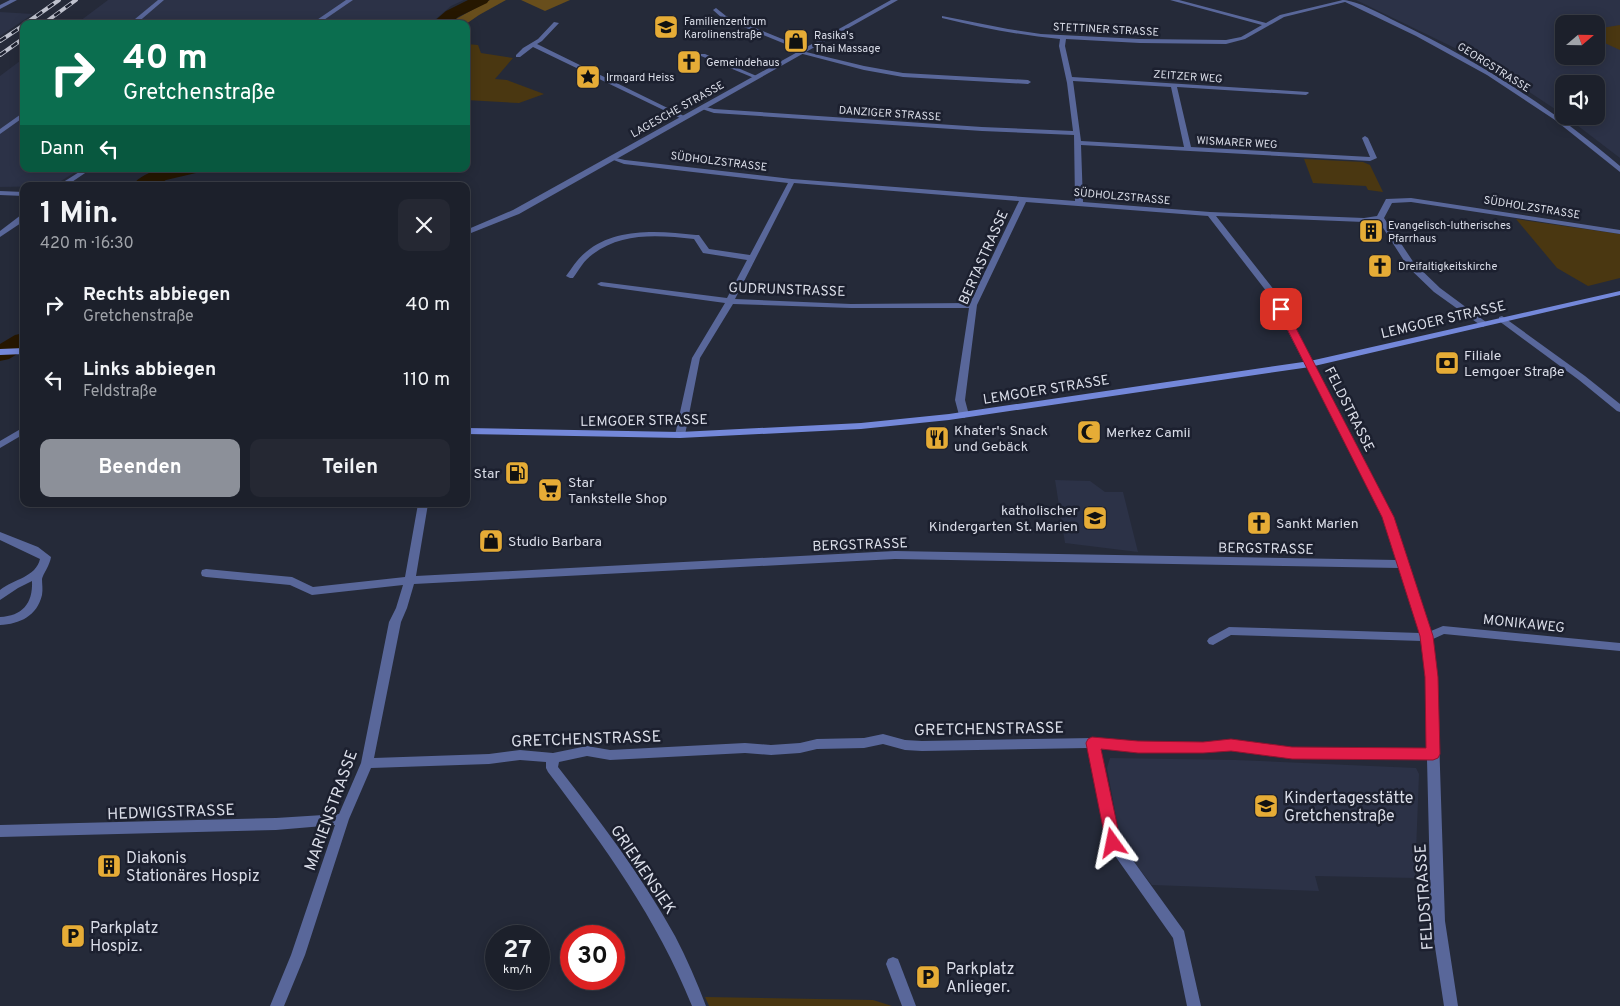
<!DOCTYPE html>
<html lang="de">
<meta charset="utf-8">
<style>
body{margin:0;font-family:Overpass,sans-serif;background:#252833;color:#f1f3f6;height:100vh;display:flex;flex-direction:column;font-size:19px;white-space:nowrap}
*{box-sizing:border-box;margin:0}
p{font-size:16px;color:#a0a3a9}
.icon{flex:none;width:28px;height:28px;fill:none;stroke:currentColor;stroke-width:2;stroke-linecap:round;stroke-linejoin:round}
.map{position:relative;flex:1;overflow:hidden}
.details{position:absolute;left:20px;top:182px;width:450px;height:325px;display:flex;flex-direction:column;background:#1c202b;border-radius:10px;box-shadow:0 2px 12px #0003,0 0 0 1px #3a3e47}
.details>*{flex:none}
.guide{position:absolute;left:20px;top:20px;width:450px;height:152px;border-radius:10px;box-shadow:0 2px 12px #0003,0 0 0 1px #3a3e47;background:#0b6e4f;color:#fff;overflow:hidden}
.needle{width:32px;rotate:70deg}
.tools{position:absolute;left:1555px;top:15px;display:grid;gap:10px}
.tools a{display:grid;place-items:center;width:50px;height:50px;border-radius:10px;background:#1c202b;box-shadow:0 2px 12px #0003,0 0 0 1px #3a3e47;font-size:25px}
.speed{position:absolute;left:485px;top:925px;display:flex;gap:10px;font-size:25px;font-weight:700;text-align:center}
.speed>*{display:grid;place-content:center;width:65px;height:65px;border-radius:50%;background:#1c202b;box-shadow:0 2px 12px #0003,0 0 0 1px #3a3e47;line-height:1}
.speed small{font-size:12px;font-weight:400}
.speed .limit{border:8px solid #d22;background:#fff;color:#111}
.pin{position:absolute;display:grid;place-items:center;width:42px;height:42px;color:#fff;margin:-21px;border-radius:10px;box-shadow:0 2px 8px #0006}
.me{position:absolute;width:55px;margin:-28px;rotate:348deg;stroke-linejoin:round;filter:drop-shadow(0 0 4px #0008)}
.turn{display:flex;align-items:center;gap:18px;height:105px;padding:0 20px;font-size:22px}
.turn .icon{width:65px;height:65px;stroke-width:2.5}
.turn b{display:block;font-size:35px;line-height:42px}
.then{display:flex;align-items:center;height:48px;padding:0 20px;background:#0003;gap:10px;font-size:19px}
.round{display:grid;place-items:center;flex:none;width:52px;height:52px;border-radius:10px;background:#252833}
.summary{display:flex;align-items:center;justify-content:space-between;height:85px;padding:0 20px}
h1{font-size:30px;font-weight:700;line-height:38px}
.cta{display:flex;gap:10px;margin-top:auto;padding:10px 20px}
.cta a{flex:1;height:58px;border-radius:10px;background:#8c9099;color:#fff;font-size:20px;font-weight:700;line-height:58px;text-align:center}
.cta a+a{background:#252833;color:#f1f3f6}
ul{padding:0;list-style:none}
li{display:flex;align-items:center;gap:15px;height:75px;padding:0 20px}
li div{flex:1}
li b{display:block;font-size:19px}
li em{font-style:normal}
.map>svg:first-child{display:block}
</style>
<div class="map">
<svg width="1620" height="1006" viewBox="0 0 1620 1006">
<rect width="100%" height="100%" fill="#252a39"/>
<g fill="#2c3247" fill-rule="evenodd">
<polygon points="108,0 464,0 451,6 430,24 76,24"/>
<path d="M1356,0H1620V158L1565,116H1596V84H1564V115L1511,80L1463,52ZM1564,24H1596V56H1564Z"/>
<polygon points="0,12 33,14 0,36"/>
<polygon points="24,58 24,169 80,169 53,186 0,187 0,76"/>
<polygon points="1055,480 1090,481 1105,492 1123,492 1138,552 1065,543"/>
<polygon points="1110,758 1236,760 1416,768 1419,774 1415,878 1315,876 1319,891 1152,885 1129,856 1120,838 1107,768"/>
</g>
<g fill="#4a3711">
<polygon points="1620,25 1620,50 1596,39 1596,29"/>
<polygon points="466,44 478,45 481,53 513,58 495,79 507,80 544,94 519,103 466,100"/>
<polygon points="1304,159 1363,162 1370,165 1383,192 1368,190 1366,186 1313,183"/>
<polygon points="1516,219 1620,234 1620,278 1588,286 1557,268"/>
<polygon points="705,997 873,1000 892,1006 709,1006"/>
</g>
<g fill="#684e1c">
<polygon points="490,0 506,0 479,15 466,24 447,24"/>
<polygon points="521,0 570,0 545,11"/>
</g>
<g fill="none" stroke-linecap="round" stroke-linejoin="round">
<g fill="#261700" fill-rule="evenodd">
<polygon points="468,0 489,0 487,3 458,17 450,24 431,24 446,11"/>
<path d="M161,169H199L196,173L166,180L156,186H132C138,177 151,171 161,169Z"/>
<polygon points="24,333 24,350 9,359 0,361 0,344 15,335"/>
</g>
<g fill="#59679a" fill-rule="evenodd">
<polygon points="10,0 17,0 0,9 0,5"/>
<polygon points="346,0 353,0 318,24 311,24"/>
<path d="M1170,0H1179L1266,23L1280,15L1343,0L1349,1L1284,17L1245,39L1226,44L1140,43L1066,39L1065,46L1072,77L1308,92L1309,93L1306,95L1177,87L1191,147L1370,157L1362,138L1365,136L1368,138L1377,158L1370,161L1081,145L1083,202L1210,212L1364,218L1377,216L1386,199L1411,198L1620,230V234L1411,202L1392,203L1384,218L1414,263L1440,288L1486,322L1487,324L1483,327L1434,292L1408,267L1378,220L1364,222L1216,216L1278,295L1373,477L1393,517L1431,631L1443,626L1620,643V651L1444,634L1433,639L1437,677L1445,921L1458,1006H1444L1431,921L1427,759L1292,758L1231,750L1203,753L1138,752L1100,749L1119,841L1184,931L1201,1006H1187L1173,938L1106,843L1088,748L922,751L905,750L883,744L864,748L817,749L800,753L771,755L745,753L610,760L587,756L559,762L558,767C600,821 642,876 675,936C687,959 697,982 706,1006H692C657,918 604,846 548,772L546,768V762L520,760L489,764L371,768L349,819L305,955L284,1006H270L291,955L335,825L276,830L0,837V825L276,818L339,814L361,763L389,622L396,608L403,585L312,595L290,585L206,577L202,576L201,573L202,570L206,569L292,577L313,587L405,577L418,504H428L416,576L895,551L1397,560L1383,517L1270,296L1208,216L1026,202L977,305L965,400L969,415L964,418L959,415L955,400L969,308H851L733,304L700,358L685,435L680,438L677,437L675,435L692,358L725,303L601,286L597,284L601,282L727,298L747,260L703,253L694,239C659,235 622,232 593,254C584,260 579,270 573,278H570L566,276C572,268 578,258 586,252C616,227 660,231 696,235H699L709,249L750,255L788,183L624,164L611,159V157L625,160L792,179L1075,201L1074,135L982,131L714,113L699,108L702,106L714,109L982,127L1073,131L1067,83L1059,46L1060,39C1020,35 981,28 942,18V16L1008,29L1041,34L1140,39L1226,40L1241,37L1262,25ZM1073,81L1171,87L1184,147L1081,141ZM794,183L1019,201L970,303L851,304L735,299ZM895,559L1399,568L1420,633L1229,627L1209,638L1207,641L1209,644L1213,645L1231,635L1422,641L1425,677L1427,749L1292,748L1231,740L1203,743L1138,742L1093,738L922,741L905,740L883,734L864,738L817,739L800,743L771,745L745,743L610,750L587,746L553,753L520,750L489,754L374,758L401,622L407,608L414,584Z"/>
<polygon points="716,8 726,16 807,49 806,52 864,66 903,73 1028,80 1031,82 1028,84 903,77 864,70 799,53 798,52 800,50 722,18 713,10"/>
<polygon points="554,22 559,23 542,41 537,44 686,117 686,119 682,119 533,47 520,57 516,57 516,55 523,48 538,39"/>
<polygon points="701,54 705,54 759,77 754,78 701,56"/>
<polygon points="84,169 91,169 66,186 57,186"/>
<polygon points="0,191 24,192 24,196 0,195"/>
<polygon points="21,215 24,215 24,221 0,237 0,231"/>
<polygon points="1502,316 1585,376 1620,404 1620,412 1617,411 1579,380 1499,321 1499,317"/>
<polygon points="24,427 24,434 0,448 0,441"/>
<path d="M0,532L38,547L51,557C50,565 43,574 42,579C42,584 43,589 42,595C37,616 20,624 0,625V617C22,616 33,604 32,581L18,588L0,600V590C14,579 36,577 40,559L0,540Z"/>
<polygon points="893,957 898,959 916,1006 902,1006 886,964 888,959"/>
</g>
<g fill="#59679a" fill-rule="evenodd">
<polygon points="158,0 164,0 136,24 129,24"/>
<polygon points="891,0 898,0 519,214 466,235 466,230 513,210"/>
<path d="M1341,0C1358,0 1382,15 1397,22C1478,61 1552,108 1620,166V172L1555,120L1487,75L1416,36Z"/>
<polygon points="24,112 24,117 0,134 0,129"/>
</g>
<g fill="#7488da" fill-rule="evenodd">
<polygon points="1620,291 1620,295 1310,367 949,420 861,429 680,438 466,434 466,428 680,432 861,423 949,414 1310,361"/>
<polygon points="24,348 24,354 0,355 0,349"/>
</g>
<defs>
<g id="rail">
<polyline points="25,24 59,0"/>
<polyline points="43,24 76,0"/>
<polyline points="0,41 24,25"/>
<polyline points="0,55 24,38"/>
</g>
</defs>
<use href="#rail" stroke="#bfc2ce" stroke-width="4"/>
<use href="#rail" stroke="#1c202f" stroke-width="2.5" stroke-dasharray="7" stroke-linecap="butt"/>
</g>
<polygon fill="#e11d48" stroke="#92132f" points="1278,307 1285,307 1286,309 1394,517 1433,636 1438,677 1440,754 1438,758 1433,760 1292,759 1231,751 1203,753 1138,753 1101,749 1121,843 1118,847 1113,849 1108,847 1106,843 1086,743 1088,739 1092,737 1138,741 1203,742 1231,739 1292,747 1426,748 1425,677 1420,636 1382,517 1277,309"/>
<defs>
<symbol id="school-square" viewBox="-11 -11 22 22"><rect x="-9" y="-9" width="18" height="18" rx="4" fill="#e6ac36" stroke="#1c202f"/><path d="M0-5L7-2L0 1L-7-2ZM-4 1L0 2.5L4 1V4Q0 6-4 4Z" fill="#111"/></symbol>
<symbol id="shop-square" viewBox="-11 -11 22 22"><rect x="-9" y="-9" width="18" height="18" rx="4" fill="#e6ac36" stroke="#1c202f"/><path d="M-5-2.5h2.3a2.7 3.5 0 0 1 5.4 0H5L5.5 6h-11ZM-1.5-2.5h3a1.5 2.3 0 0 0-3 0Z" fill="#111"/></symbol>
<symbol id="church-square" viewBox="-11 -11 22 22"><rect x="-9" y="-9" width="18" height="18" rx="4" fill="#e6ac36" stroke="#1c202f"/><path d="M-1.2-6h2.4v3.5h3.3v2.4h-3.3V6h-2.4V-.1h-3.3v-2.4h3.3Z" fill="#111"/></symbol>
<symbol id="sight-square" viewBox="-11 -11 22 22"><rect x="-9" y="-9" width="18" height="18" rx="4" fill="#e6ac36" stroke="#1c202f"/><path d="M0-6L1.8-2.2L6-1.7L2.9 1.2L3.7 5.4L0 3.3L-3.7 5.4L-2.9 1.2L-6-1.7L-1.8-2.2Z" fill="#111"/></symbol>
<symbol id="building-square" viewBox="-11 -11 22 22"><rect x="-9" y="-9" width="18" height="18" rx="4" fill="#e6ac36" stroke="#1c202f"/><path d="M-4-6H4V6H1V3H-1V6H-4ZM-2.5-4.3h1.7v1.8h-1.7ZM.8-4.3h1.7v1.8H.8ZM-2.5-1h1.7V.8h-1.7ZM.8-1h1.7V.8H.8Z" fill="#111"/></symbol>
<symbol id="bank-square" viewBox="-11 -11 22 22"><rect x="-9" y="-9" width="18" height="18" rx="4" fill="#e6ac36" stroke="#1c202f"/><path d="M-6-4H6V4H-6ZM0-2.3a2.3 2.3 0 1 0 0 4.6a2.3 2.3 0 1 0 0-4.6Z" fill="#111"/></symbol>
<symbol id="mosque-square" viewBox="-11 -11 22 22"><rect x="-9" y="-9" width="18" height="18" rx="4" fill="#e6ac36" stroke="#1c202f"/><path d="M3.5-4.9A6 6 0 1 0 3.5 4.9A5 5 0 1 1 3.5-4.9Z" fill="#111"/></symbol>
<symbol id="restaurant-square" viewBox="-11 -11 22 22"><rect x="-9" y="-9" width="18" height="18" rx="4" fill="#e6ac36" stroke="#1c202f"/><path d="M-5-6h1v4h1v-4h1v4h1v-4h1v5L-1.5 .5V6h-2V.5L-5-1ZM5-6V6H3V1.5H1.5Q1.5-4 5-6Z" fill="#111"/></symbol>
<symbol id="fuel-square" viewBox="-11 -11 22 22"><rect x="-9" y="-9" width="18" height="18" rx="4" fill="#e6ac36" stroke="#1c202f"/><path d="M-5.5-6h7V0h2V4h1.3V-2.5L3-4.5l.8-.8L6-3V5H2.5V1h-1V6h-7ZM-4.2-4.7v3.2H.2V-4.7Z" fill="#111"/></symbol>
<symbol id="supermarket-square" viewBox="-11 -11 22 22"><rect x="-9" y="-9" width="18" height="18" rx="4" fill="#e6ac36" stroke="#1c202f"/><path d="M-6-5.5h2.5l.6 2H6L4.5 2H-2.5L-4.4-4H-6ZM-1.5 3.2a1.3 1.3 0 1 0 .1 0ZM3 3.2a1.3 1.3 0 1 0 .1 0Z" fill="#111"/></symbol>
<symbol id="parking-square" viewBox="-11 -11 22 22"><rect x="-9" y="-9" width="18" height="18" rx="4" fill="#e6ac36" stroke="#1c202f"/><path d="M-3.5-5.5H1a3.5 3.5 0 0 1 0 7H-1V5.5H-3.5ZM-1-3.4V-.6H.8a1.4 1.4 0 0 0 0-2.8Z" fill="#111"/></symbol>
</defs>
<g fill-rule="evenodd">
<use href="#school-square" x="652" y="13" width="28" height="28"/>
<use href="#shop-square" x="782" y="27" width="28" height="28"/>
<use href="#church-square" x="675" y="48" width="28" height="28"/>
<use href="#sight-square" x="574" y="63" width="28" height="28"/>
<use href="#building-square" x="1357" y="217" width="28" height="28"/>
<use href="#church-square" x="1366" y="252" width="28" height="28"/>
<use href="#bank-square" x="1433" y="349" width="28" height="28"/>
<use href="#mosque-square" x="1075" y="418" width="28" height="28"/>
<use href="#restaurant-square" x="923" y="424" width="28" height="28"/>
<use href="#fuel-square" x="503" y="459" width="28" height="28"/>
<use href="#supermarket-square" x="536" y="476" width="28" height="28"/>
<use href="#school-square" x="1081" y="504" width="28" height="28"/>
<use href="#church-square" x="1245" y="509" width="28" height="28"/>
<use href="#shop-square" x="477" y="527" width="28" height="28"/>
<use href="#school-square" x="1252" y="792" width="28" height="28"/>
<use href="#building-square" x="95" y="852" width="28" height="28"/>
<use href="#parking-square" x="59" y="922" width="28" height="28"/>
<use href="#parking-square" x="914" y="963" width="28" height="28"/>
</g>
<g text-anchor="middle" stroke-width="5" stroke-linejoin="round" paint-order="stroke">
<g font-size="11" fill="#dadde8" stroke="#1c202f" text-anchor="start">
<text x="684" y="25">Familienzentrum<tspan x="684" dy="13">Karolinenstraße</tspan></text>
<text x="814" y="39">Rasika's<tspan x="814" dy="13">Thai Massage</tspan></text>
<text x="706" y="66">Gemeindehaus</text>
<text x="606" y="81">Irmgard Heiss</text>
<text x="1388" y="229">Evangelisch-lutherisches<tspan x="1388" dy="13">Pfarrhaus</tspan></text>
<text x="1398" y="270">Dreifaltigkeitskirche</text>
</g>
<g font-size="11" fill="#dadde8" stroke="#1c202f">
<text transform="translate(1106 29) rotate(3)" y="4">STETTINER STRASSE</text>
<text transform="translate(1494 67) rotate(32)" y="4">GEORGSTRASSE</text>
<text transform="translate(1188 76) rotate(4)" y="4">ZEITZER WEG</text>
<text transform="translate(677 109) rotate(-29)" y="4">LAGESCHE STRASSE</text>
<text transform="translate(890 113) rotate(4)" y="4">DANZIGER STRASSE</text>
<text transform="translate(1237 142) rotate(3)" y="4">WISMARER WEG</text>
<text transform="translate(719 161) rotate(7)" y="4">SÜDHOLZSTRASSE</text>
<text transform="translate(1122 196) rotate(5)" y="4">SÜDHOLZSTRASSE</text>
<text transform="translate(1532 207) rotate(9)" y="4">SÜDHOLZSTRASSE</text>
</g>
<g font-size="14" fill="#dadde8" stroke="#1c202f">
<text transform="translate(983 257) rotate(-66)" y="5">BERTASTRASSE</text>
<text transform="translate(787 289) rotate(2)" y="5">GUDRUNSTRASSE</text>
<text transform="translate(1443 319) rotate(-13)" y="5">LEMGOER STRASSE</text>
<text transform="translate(1046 389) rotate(-9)" y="5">LEMGOER STRASSE</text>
<text transform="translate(1350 409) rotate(63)" y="5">FELDSTRASSE</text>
<text transform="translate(644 420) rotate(-1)" y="5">LEMGOER STRASSE</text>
<text transform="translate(860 544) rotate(-2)" y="5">BERGSTRASSE</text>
<text transform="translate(1266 548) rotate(1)" y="5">BERGSTRASSE</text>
<text transform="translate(1524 623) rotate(6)" y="5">MONIKAWEG</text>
</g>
<g font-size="14" fill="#dadde8" stroke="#1c202f" text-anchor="start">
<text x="1464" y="360">Filiale<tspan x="1464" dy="16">Lemgoer Straße</tspan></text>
<text x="954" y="435">Khater's Snack<tspan x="954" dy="16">und Gebäck</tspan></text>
<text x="1106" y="437">Merkez Camii</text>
<text x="500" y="478" text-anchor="end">Star</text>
<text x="568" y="487">Star<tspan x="568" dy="16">Tankstelle Shop</tspan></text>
<text x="1078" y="515" text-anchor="end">katholischer<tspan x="1078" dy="16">Kindergarten St. Marien</tspan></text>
<text x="1276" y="528">Sankt Marien</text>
<text x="508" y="546">Studio Barbara</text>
</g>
<g font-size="16" fill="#dadde8" stroke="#1c202f">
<text transform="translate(989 728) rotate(-1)" y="6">GRETCHENSTRASSE</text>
<text transform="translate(586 738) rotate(-2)" y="6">GRETCHENSTRASSE</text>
<text transform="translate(330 810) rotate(-70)" y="6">MARIENSTRASSE</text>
<text transform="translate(171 811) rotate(-2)" y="6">HEDWIGSTRASSE</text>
<text transform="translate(644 869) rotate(56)" y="6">GRIEMENSIEK</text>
<text transform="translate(1423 897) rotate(-94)" y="6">FELDSTRASSE</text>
</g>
<g font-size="16" fill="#dadde8" stroke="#1c202f" text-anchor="start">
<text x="1284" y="803">Kindertagesstätte<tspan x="1284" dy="18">Gretchenstraße</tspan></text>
<text x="126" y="863">Diakonis<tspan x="126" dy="18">Stationäres Hospiz</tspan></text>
<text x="90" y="933">Parkplatz<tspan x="90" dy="18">Hospiz.</tspan></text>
<text x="946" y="974">Parkplatz<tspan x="946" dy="18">Anlieger.</tspan></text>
</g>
</g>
</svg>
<div class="tools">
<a><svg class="needle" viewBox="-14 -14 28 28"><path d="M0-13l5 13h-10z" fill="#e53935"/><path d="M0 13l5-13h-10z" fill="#a0a3a9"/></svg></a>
<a><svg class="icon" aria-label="sound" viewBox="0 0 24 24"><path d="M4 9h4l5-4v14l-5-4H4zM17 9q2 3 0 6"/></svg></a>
</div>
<div class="speed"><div>27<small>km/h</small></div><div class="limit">30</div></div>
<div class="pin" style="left:1281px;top:309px;background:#d93025"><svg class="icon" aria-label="arrive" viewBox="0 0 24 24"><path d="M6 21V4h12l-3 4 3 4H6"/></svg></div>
<svg class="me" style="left:1113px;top:843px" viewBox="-20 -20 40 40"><path d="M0-17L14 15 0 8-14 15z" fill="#e11d48" stroke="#fff" stroke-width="4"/></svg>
<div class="guide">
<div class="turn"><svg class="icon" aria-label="right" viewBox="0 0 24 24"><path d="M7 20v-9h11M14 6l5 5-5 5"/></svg><div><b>40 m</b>Gretchenstraße</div></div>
<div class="then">Dann<svg class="icon" aria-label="left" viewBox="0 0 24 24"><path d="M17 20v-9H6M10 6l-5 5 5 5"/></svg></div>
</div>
<section class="details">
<div class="summary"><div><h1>1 Min.</h1><p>420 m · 16:30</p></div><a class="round"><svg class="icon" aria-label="close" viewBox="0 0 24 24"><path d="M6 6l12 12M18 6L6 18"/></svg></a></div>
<ul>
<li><svg class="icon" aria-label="right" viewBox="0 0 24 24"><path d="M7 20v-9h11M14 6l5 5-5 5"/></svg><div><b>Rechts abbiegen</b><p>Gretchenstraße</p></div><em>40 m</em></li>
<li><svg class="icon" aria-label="left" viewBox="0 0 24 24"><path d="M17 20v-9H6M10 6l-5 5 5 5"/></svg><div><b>Links abbiegen</b><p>Feldstraße</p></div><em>110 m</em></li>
</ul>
<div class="cta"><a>Beenden</a><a>Teilen</a></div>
</section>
</div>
